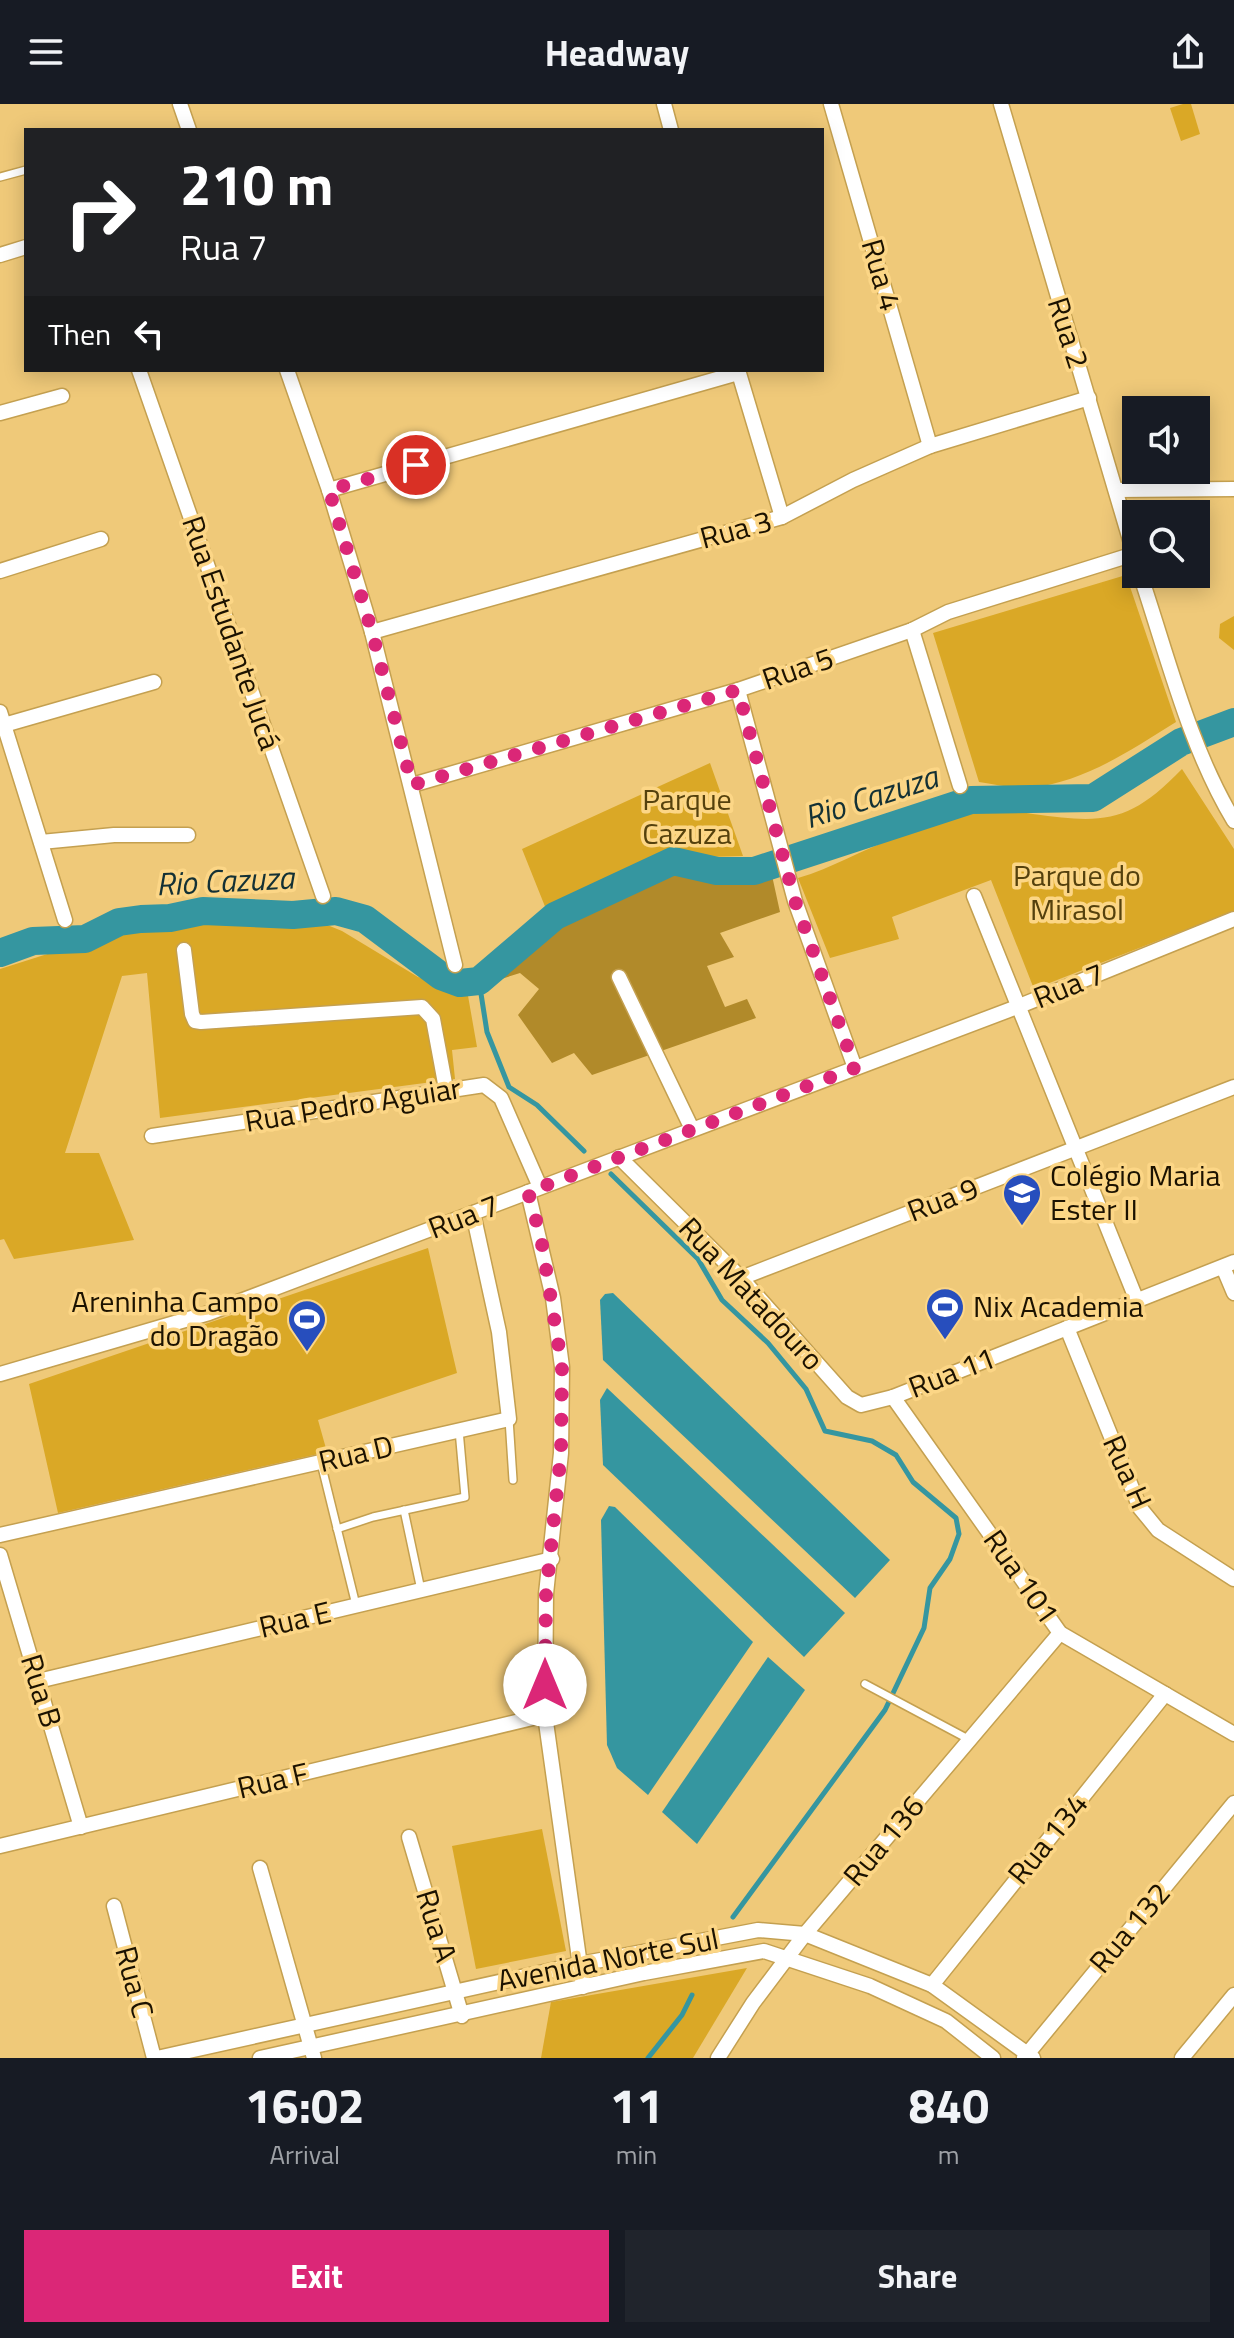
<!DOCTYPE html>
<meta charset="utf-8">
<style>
body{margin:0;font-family:"Titillium Web",sans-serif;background:#20242c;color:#f1f3f6;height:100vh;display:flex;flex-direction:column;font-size:30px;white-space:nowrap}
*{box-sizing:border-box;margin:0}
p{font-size:26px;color:#9ea1a6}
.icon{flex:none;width:44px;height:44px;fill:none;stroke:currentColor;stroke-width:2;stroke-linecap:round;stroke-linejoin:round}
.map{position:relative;height:1954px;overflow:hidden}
.drawer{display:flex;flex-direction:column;background:#171b24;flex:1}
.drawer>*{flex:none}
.hud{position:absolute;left:24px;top:24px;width:800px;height:244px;border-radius:0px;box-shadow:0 4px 20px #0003;background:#202124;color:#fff;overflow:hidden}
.buttons{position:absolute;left:1122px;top:292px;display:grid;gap:16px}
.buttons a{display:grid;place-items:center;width:88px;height:88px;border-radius:0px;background:#171b24;box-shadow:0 4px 20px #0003;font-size:40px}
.pin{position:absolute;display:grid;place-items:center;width:68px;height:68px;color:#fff;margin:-34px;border:4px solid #fff;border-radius:50%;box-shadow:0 2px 8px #0007}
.me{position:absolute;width:88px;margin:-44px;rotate:0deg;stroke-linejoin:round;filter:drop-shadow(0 0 6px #0008)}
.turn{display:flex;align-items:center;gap:28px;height:168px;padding:0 24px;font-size:36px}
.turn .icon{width:104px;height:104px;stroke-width:2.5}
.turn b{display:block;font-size:56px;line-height:68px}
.then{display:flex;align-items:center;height:76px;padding:0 24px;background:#0003;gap:16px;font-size:30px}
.eta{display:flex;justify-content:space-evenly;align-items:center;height:136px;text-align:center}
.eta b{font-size:48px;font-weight:700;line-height:56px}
.primary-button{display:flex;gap:16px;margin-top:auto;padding:16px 24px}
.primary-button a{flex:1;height:92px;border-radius:0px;background:#db2777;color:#fff;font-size:32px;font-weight:700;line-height:92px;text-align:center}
.primary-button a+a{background:#20242c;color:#f1f3f6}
header{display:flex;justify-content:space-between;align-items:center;height:104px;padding:0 24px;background:#171b24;font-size:36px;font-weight:700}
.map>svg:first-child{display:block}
</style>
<header><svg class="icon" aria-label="menu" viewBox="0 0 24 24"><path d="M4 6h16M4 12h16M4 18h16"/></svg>Headway<svg class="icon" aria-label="share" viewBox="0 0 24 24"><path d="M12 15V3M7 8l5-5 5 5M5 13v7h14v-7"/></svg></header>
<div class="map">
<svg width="1234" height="1954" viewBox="0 0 1234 1954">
<rect width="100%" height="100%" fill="#efc979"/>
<g fill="#daa826">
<polygon points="1183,0 1191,0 1200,30 1181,37 1170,4"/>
<path d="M1126,471L1176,618C1129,647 1085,678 1029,684C1013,685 995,680 979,678L933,529Z"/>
<polygon points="1234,512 1234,546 1219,534 1220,520"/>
<polygon points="710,659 743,752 672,754 548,810 522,745"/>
<path d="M1182,665L1234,745V807L1034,885L991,776L892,813L899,835L830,854L798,774C833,764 861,746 895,734C919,724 946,716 971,710C990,705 1014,707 1033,710C1104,720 1130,719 1182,665Z"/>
<polygon points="225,816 315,816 342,827 418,873 467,886 477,943 452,946 455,975 160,1014 147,869 122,872 65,1049 99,1049 134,1136 14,1155 4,1135 0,1136 0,865 101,833"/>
<polygon points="428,1144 457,1269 318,1316 327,1348 58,1409 29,1280"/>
<polygon points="542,1725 566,1847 476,1865 452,1742"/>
<polygon points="747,1864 693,1954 541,1954 551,1898"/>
</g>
<polygon fill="#b18a2a" points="730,761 771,767 780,808 720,829 734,853 707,862 725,903 747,895 756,914 592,971 574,949 552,959 518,911 539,885 520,869 492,878 574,812 661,770"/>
<g fill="#3596a0">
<polygon points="613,1189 890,1456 855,1494 603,1256 600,1196 605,1190"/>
<polygon points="607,1284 845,1509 804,1553 603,1361 600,1296"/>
<polygon points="609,1402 615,1403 753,1538 648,1691 617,1664 607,1641 601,1416"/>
<polygon points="768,1553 805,1586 697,1740 662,1708"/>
</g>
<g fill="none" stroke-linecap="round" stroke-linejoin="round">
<g stroke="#3596a0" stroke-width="5">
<polyline points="479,877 487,928 509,983 537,1001 584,1047"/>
<polyline points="611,1070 698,1155 722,1196 768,1239 806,1285 825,1327 872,1337 896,1351 913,1378 956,1414 959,1430 950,1455 930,1484 924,1524 885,1606 733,1813"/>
<polyline points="648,1954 682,1911 692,1891"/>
</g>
<polyline stroke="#3596a0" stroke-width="28" points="0,849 33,837 85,835 119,818 141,815 170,814 203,807 293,811 336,807 365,815 441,872 460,879 479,877 555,812 673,757 717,767 754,767 971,696 1093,694 1181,638 1234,618"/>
<defs>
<g id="lane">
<polyline points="0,73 26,66"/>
<polyline points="509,1315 513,1376"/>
<polyline points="321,1359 356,1501"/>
<polyline points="404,1406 421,1486"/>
<polyline points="337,1425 373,1413 465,1393 459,1326"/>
<polyline points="865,1580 970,1636"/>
</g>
<g id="street">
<polyline points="180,0 189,26"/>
<polyline points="664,0 671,26"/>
<polyline points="831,0 930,342"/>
<polyline points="1001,0 1136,456"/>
<polyline points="0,151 26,143"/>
<polyline points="139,266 323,792"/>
<polyline points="287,266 329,386 372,528 455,861"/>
<polyline points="738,266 782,413"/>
<polyline points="0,309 62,292"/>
<polyline points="329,386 738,269"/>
<polyline points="1117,386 1234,385"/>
<polyline points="0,467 101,435"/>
<path d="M1140,470C1168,553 1189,642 1234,717"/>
<polyline points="912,526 960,682"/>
<polyline points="372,528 782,413 853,376 930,342 1089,294"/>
<polyline points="738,586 795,797 855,964"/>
<polyline points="0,608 65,816"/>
<polyline points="4,621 154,578"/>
<polyline points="412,681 738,586 912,526 948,508 1134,450"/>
<polyline points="41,738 114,731 188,731"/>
<polyline points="974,792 1137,1197"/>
<polyline points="184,846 192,910 195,917 201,918 422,903 433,915 446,985"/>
<polyline points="619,873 692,1025"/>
<polyline points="152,1032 484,981 501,994 540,1083"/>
<polyline points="619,1053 741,1174 847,1293 861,1301 893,1293 1234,1158"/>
<polyline points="528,1088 553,1194 562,1263 561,1349 546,1490 545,1611 583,1883"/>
<polyline points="1223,1163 1234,1189"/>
<polyline points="741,1174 1234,983"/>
<polyline points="1067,1224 1140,1404 1158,1426 1234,1475"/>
<polyline points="0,1270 209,1209 1017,903 1234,815"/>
<polyline points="893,1293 1060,1529 1234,1630"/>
<polyline points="0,1431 509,1315 499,1228 473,1109"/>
<polyline points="0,1451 81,1723"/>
<polyline points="38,1577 552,1455"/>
<polyline points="409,1733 462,1912"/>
<polyline points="0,1742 545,1611"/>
<polyline points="260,1764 314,1954"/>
<polyline points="114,1802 154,1954"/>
<polyline points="932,1881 1165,1590"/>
<polyline points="157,1954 580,1860 758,1826 805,1830 932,1881 1033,1954"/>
<polyline points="260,1954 644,1869 764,1847 870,1882 946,1917 993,1954"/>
<polyline points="718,1954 753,1899 805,1830 1060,1529"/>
<polyline points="1024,1954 1234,1699"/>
<polyline points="1182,1954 1234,1891"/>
</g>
</defs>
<use href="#lane" stroke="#c4a050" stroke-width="10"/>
<use href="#street" stroke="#c4a050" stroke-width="17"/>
<use href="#lane" stroke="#fff" stroke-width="7"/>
<use href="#street" stroke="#fff" stroke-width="14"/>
</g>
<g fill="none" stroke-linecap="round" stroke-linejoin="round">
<polyline stroke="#db2777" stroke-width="14" stroke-dasharray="0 25.2" points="416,361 329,386 372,528 412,681 738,586 795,797 855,964 528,1088 541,1134 562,1263 561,1349 546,1490 545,1581"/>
</g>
<defs>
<symbol id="school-pin" viewBox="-11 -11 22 30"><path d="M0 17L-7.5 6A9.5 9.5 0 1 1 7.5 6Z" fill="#274ebd" stroke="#fcd686"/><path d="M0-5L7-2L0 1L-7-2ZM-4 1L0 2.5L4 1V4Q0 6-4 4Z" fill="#fff"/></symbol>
<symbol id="stadium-pin" viewBox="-11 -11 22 30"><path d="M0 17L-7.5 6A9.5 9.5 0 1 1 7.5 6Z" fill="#274ebd" stroke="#fcd686"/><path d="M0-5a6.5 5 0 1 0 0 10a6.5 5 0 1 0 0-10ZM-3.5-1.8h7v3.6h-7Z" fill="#fff"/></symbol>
</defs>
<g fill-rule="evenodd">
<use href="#school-pin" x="1000" y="1067" width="44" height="60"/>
<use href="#stadium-pin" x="923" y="1181" width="44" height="60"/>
<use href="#stadium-pin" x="285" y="1193" width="44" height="60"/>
</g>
<g text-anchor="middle" stroke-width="7" stroke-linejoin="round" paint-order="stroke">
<g font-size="30" fill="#1c1200" stroke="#fcd686">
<text transform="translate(881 171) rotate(74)" y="10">Rua 4</text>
<text transform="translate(1068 229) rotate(72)" y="10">Rua 2</text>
<text transform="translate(736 426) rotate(-15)" y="10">Rua 3</text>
<text transform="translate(231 529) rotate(71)" y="10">Rua Estudante Jucá</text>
<text transform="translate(798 565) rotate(-19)" y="10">Rua 5</text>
<text transform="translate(1069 882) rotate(-22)" y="10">Rua 7</text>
<text transform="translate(353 1001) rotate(-9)" y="10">Rua Pedro Aguiar</text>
<text transform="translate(943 1096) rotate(-21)" y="10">Rua 9</text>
<text transform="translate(464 1113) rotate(-21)" y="10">Rua 7</text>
<text transform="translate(751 1190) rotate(47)" y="10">Rua Matadouro</text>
<text transform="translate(952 1269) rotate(-21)" y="10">Rua 11</text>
<text transform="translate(356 1350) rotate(-13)" y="10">Rua D</text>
<text transform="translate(1127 1368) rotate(66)" y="10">Rua H</text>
<text transform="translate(1021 1473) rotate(55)" y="10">Rua 101</text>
<text transform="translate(295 1516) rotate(-13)" y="10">Rua E</text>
<text transform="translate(41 1587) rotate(73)" y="10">Rua B</text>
<text transform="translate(273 1677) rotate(-13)" y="10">Rua F</text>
<text transform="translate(1048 1735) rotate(-51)" y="10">Rua 134</text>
<text transform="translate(884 1737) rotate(-50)" y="10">Rua 136</text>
<text transform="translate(436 1822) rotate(73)" y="10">Rua A</text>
<text transform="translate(1130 1824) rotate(-50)" y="10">Rua 132</text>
<text transform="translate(608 1856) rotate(-11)" y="10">Avenida Norte Sul</text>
<text transform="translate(134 1878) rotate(75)" y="10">Rua C</text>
</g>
<g font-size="30" fill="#55410d" stroke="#fcd686">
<text x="687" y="706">Parque<tspan x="687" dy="34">Cazuza</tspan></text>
<text x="1077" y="782">Parque do<tspan x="1077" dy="34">Mirasol</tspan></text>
</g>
<g font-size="30" fill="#1c1200" stroke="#fcd686" text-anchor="start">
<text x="1050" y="1082">Colégio Maria<tspan x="1050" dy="34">Ester II</tspan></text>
<text x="279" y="1208" text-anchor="end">Areninha Campo<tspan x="279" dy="34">do Dragão</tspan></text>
<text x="973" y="1213">Nix Academia</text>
</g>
<g font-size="32" font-style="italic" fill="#143135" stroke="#fcd686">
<text transform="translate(871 693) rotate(-18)" y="11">Rio Cazuza</text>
<text transform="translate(225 777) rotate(-3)" y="11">Rio Cazuza</text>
</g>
</g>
</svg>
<div class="buttons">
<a><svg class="icon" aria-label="sound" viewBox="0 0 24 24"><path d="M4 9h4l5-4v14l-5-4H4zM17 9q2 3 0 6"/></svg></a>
<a><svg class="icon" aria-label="search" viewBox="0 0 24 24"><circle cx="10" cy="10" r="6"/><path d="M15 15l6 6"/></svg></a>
</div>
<div class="pin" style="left:416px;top:361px;background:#d93025"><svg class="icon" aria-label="arrive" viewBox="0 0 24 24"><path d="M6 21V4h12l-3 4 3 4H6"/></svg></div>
<svg class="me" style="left:545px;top:1581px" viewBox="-20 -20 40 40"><circle r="19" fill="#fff"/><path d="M0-13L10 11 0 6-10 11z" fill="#db2777"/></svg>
<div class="hud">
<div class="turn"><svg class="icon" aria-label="right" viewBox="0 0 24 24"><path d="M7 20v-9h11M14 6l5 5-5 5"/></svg><div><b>210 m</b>Rua 7</div></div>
<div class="then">Then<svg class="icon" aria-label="left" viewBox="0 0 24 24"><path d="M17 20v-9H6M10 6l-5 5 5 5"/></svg></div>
</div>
</div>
<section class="drawer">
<div class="eta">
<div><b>16:02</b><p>Arrival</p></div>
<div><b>11</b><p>min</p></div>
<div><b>840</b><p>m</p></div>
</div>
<div class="primary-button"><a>Exit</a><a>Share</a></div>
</section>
